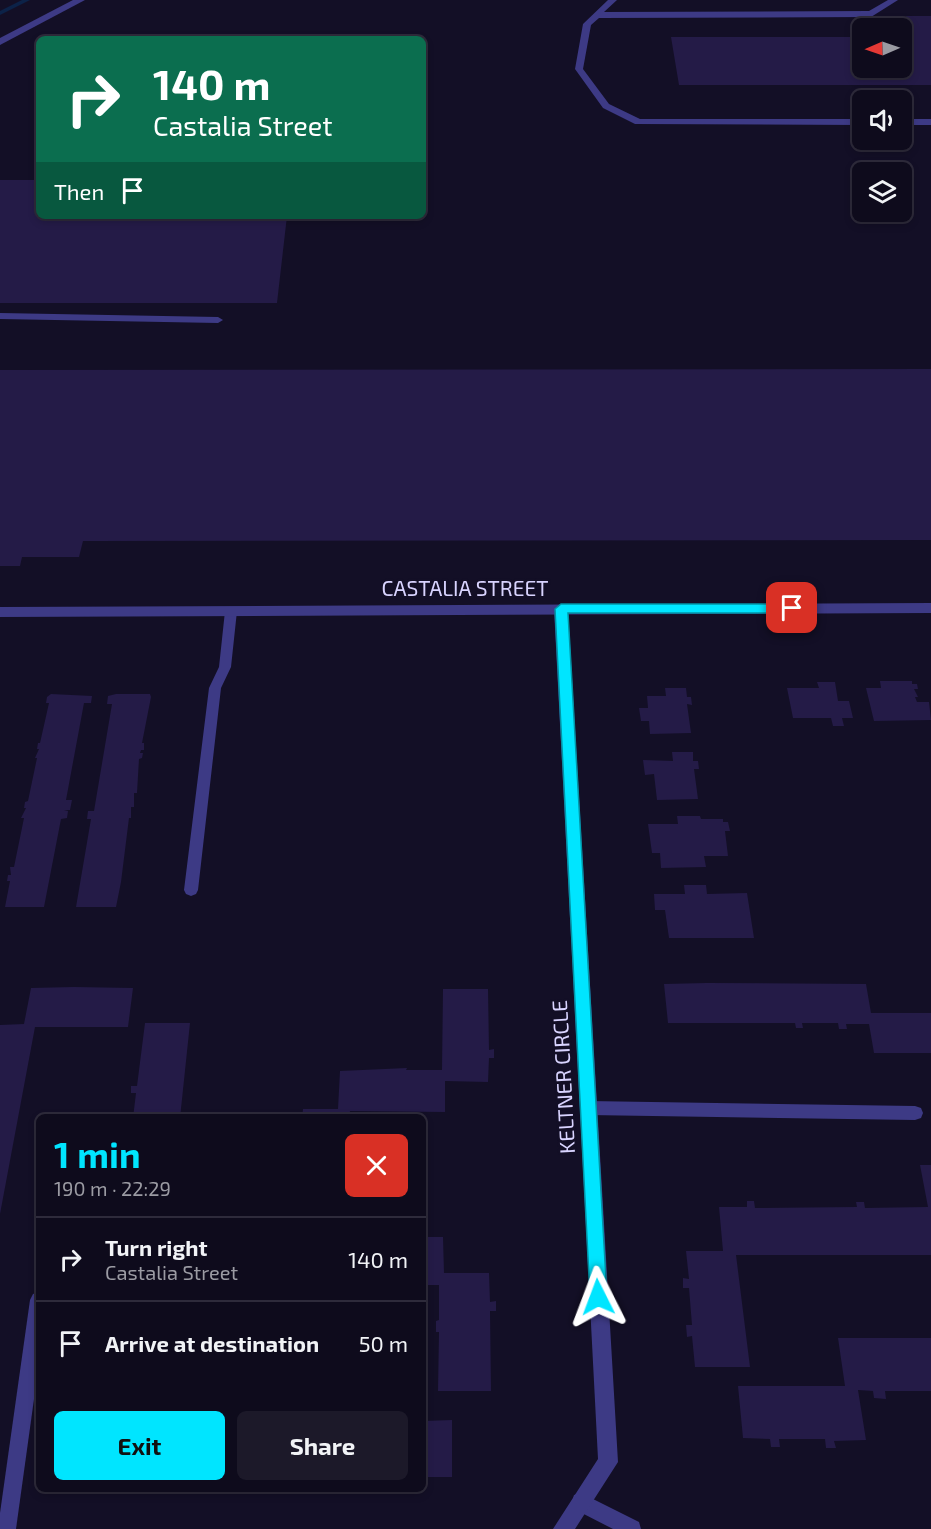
<!DOCTYPE html>
<meta charset="utf-8">
<style>
body{margin:0;font-family:"Exo 2",sans-serif;background:#1c1929;color:#f1f3f6;height:100vh;display:flex;flex-direction:column;font-size:22px;white-space:nowrap}
*{box-sizing:border-box;margin:0}
p{font-size:20px;color:#9b9ba3}
.icon{flex:none;width:33px;height:33px;fill:none;stroke:currentColor;stroke-width:2;stroke-linecap:round;stroke-linejoin:round}
.map{position:relative;flex:1;overflow:hidden}
.details{position:absolute;left:36px;top:1114px;width:390px;height:378px;display:flex;flex-direction:column;background:#0e0b1c;border-radius:9px;box-shadow:0 3px 9px #0003,0 0 0 2px #2e2b3b}
.details>*{flex:none}
.guide{position:absolute;left:36px;top:36px;width:390px;height:183px;border-radius:9px;box-shadow:0 3px 9px #0003,0 0 0 2px #2e2b3b;background:#0b6e4f;color:#fff;overflow:hidden}
.needle{width:39px;rotate:268deg}
.buttons{position:absolute;left:852px;top:18px;display:grid;gap:12px}
.buttons a{display:grid;place-items:center;width:60px;height:60px;border-radius:9px;background:#0e0b1c;box-shadow:0 3px 9px #0003,0 0 0 2px #2e2b3b;font-size:30px}
.pin{position:absolute;display:grid;place-items:center;width:51px;height:51px;color:#fff;margin:-26px;border-radius:12px;box-shadow:0 3px 9px #0006}
.me{position:absolute;width:66px;margin:-33px;rotate:357deg;stroke-linejoin:round;filter:drop-shadow(0 0 4px #0008)}
.turn{display:flex;align-items:center;gap:21px;height:126px;padding:0 18px;font-size:27px}
.turn .icon{width:78px;height:78px;stroke-width:2.5}
.turn b{display:block;font-size:42px;line-height:51px}
.then{display:flex;align-items:center;height:57px;padding:0 18px;background:#0003;gap:12px;font-size:22px}
.round{display:grid;place-items:center;flex:none;width:63px;height:63px;border-radius:9px;background:#1c1929}
.summary{display:flex;align-items:center;justify-content:space-between;height:102px;padding:0 18px}
h1{font-size:36px;font-weight:700;line-height:45px;color:#00e5ff}
.button{display:flex;gap:12px;margin-top:auto;padding:12px 18px}
.button a{flex:1;height:69px;border-radius:9px;background:#00e5ff;color:#111;font-size:24px;font-weight:700;line-height:69px;text-align:center}
.button a+a{background:#1c1929;color:#f1f3f6}
ul{padding:0;list-style:none}
li{display:flex;align-items:center;gap:18px;height:84px;padding:0 18px;border-top:2px solid #2e2b3b}
li div{flex:1}
li b{display:block;font-size:22px}
li em{font-style:normal}
.map>svg:first-child{display:block}
</style>
<div class="map">
<svg width="931" height="1529" viewBox="0 0 931 1529">
<rect width="100%" height="100%" fill="#130f26"/>
<g fill="none" stroke-linecap="round" stroke-linejoin="round">
<polygon fill="#0c2248" fill-rule="evenodd" points="22,0 30,0 0,15 0,11"/>
</g>
<g fill="#241b47">
<polygon points="906,16 931,16 931,85 679,85 671,37 862,37 862,68 902,68 902,37 907,37 906,30 911,30"/>
<polygon points="0,180 39,180 39,216 287,216 277,303 0,303"/>
<polygon points="931,369 931,540 83,541 79,557 22,557 20,566 0,566 0,370"/>
<polygon points="880,681 912,681 912,684 917,684 918,689 914,689 918,697 915,697 917,702 929,702 931,720 874,721 866,688 881,688"/>
<polygon points="817,682 835,682 838,701 849,701 853,718 842,718 844,726 833,726 831,718 793,718 787,688 819,688"/>
<polygon points="665,688 686,688 687,697 691,697 692,705 687,704 691,733 650,734 649,721 641,721 639,708 648,708 647,696 666,696"/>
<polygon points="51,694 92,696 91,703 84,703 66,800 72,800 70,810 64,810 68,811 67,818 61,819 44,907 5,907 10,881 7,881 8,875 11,875 10,867 14,867 24,818 21,818 26,808 24,808 25,802 28,801 37,758 35,758 39,749 37,749 38,743 40,743 49,703 46,703 47,697"/>
<polygon points="116,694 150,694 151,697 142,743 144,743 144,750 141,750 140,753 143,753 142,758 139,759 137,793 134,793 134,807 131,807 131,818 129,818 121,882 116,907 76,907 91,819 87,819 88,811 94,811 112,704 107,704 108,696"/>
<polygon points="672,752 693,752 693,761 698,761 699,769 694,769 698,799 657,800 654,774 645,775 643,760 673,761"/>
<polygon points="677,816 700,816 701,819 723,819 723,822 728,822 730,831 725,831 728,856 704,856 706,867 661,868 660,853 652,853 648,824 678,824"/>
<polygon points="684,885 706,885 707,894 747,893 754,938 669,938 665,910 655,910 654,894 685,894"/>
<polygon points="707,983 866,984 871,1013 931,1013 931,1053 874,1053 869,1024 846,1024 847,1029 839,1029 838,1023 802,1023 803,1028 796,1028 795,1023 668,1023 664,984"/>
<polygon points="74,987 133,988 128,1027 35,1027 0,1214 0,1025 24,1024 31,988"/>
<polygon points="443,989 488,989 489,1050 494,1049 494,1058 489,1058 488,1082 445,1081 445,1112 350,1111 349,1118 302,1118 303,1109 338,1109 340,1071 407,1068 406,1070 442,1070"/>
<polygon points="145,1023 190,1023 180,1118 133,1118 136,1093 131,1093 131,1086 137,1086"/>
<polygon points="920,1165 931,1165 931,1255 736,1255 750,1367 695,1367 692,1336 687,1337 686,1325 692,1325 689,1288 683,1288 683,1278 689,1279 686,1251 723,1251 719,1207 747,1207 747,1201 754,1201 755,1208 857,1207 856,1202 864,1202 865,1208 928,1207"/>
<polygon points="423,1237 443,1237 444,1273 489,1273 490,1302 496,1301 496,1311 490,1311 491,1391 438,1391 439,1332 436,1332 436,1321 439,1320 439,1285 423,1285"/>
<polygon points="838,1338 931,1338 931,1391 885,1391 886,1399 874,1398 873,1391 858,1390 866,1440 834,1441 836,1448 826,1448 825,1439 779,1439 780,1447 771,1447 770,1439 743,1438 738,1386 845,1386"/>
<polygon points="452,1420 452,1477 423,1477 423,1421"/>
</g>
<g fill="none" stroke-linecap="round" stroke-linejoin="round">
<g fill="#3d3a85" fill-rule="evenodd">
<polygon points="608,0 617,0 604,12 869,11 888,0 898,0 871,17 599,18 591,25 583,69 609,104 640,119 862,119 862,125 635,124 603,108 575,69 583,24"/>
<rect x="902" y="119" width="29" height="6"/>
<polygon points="0,313 218,317 223,320 218,323 0,319"/>
<polygon points="231,607 237,611 231,667 221,688 198,890 196,894 191,896 186,894 184,890 209,688 219,667 225,611"/>
<polygon points="588,1101 915,1106 921,1108 923,1113 921,1118 915,1120 588,1115 582,1113 580,1108 582,1103"/>
<polygon points="39,1292 39,1363 16,1529 0,1529 0,1513 30,1300 33,1294"/>
<polygon points="581,1493 639,1522 641,1529 613,1529 574,1509 572,1502 574,1495"/>
</g>
<g fill="#3d3a85" fill-rule="evenodd">
<polygon points="73,0 85,0 0,45 0,38"/>
<polygon points="561,604 568,609 618,1462 575,1529 553,1529 598,1459 554,609"/>
</g>
<polygon fill="#3d3a85" fill-rule="evenodd" points="931,603 931,613 0,617 0,607"/>
</g>
<polygon fill="#00e5ff" stroke="#0095a6" stroke-width="1.5" points="561,604 792,604 799,608 792,613 568,613 607,1297 605,1303 598,1305 592,1303 590,1297 555,609"/>
<g text-anchor="middle" stroke-width="5" stroke-linejoin="round" paint-order="stroke">
<g font-size="21" fill="#d9d4ff" stroke="#130f26">
<text x="465" y="596">CASTALIA STREET</text>
<text transform="translate(564 1077) rotate(-93)" y="7">KELTNER CIRCLE</text>
</g>
</g>
</svg>
<div class="buttons">
<a><svg class="needle" viewBox="-14 -14 28 28"><path d="M0-13l5 13h-10z" fill="#e53935"/><path d="M0 13l5-13h-10z" fill="#9b9ba3"/></svg></a>
<a><svg class="icon" aria-label="sound" viewBox="0 0 24 24"><path d="M4 9h4l5-4v14l-5-4H4zM17 9q2 3 0 6"/></svg></a>
<a><svg class="icon" aria-label="layers" viewBox="0 0 24 24"><path d="M12 4l9 5-9 5-9-5zM3 14l9 5 9-5"/></svg></a>
</div>
<div class="pin" style="left:792px;top:608px;background:#d93025"><svg class="icon" aria-label="arrive" viewBox="0 0 24 24"><path d="M6 21V4h12l-3 4 3 4H6"/></svg></div>
<svg class="me" style="left:598px;top:1297px" viewBox="-20 -20 40 40"><path d="M0-17L14 15 0 8-14 15z" fill="#00e5ff" stroke="#fff" stroke-width="4"/></svg>
<div class="guide">
<div class="turn"><svg class="icon" aria-label="right" viewBox="0 0 24 24"><path d="M7 20v-9h11M14 6l5 5-5 5"/></svg><div><b>140 m</b>Castalia Street</div></div>
<div class="then">Then<svg class="icon" aria-label="arrive" viewBox="0 0 24 24"><path d="M6 21V4h12l-3 4 3 4H6"/></svg></div>
</div>
<section class="details">
<div class="summary"><div><h1>1 min</h1><p>190 m · 22:29</p></div><a class="round" style="background:#d93025;color:#fff"><svg class="icon" aria-label="close" viewBox="0 0 24 24"><path d="M6 6l12 12M18 6L6 18"/></svg></a></div>
<ul>
<li><svg class="icon" aria-label="right" viewBox="0 0 24 24"><path d="M7 20v-9h11M14 6l5 5-5 5"/></svg><div><b>Turn right</b><p>Castalia Street</p></div><em>140 m</em></li>
<li><svg class="icon" aria-label="arrive" viewBox="0 0 24 24"><path d="M6 21V4h12l-3 4 3 4H6"/></svg><div><b>Arrive at destination</b></div><em>50 m</em></li>
</ul>
<div class="button"><a>Exit</a><a>Share</a></div>
</section>
</div>
